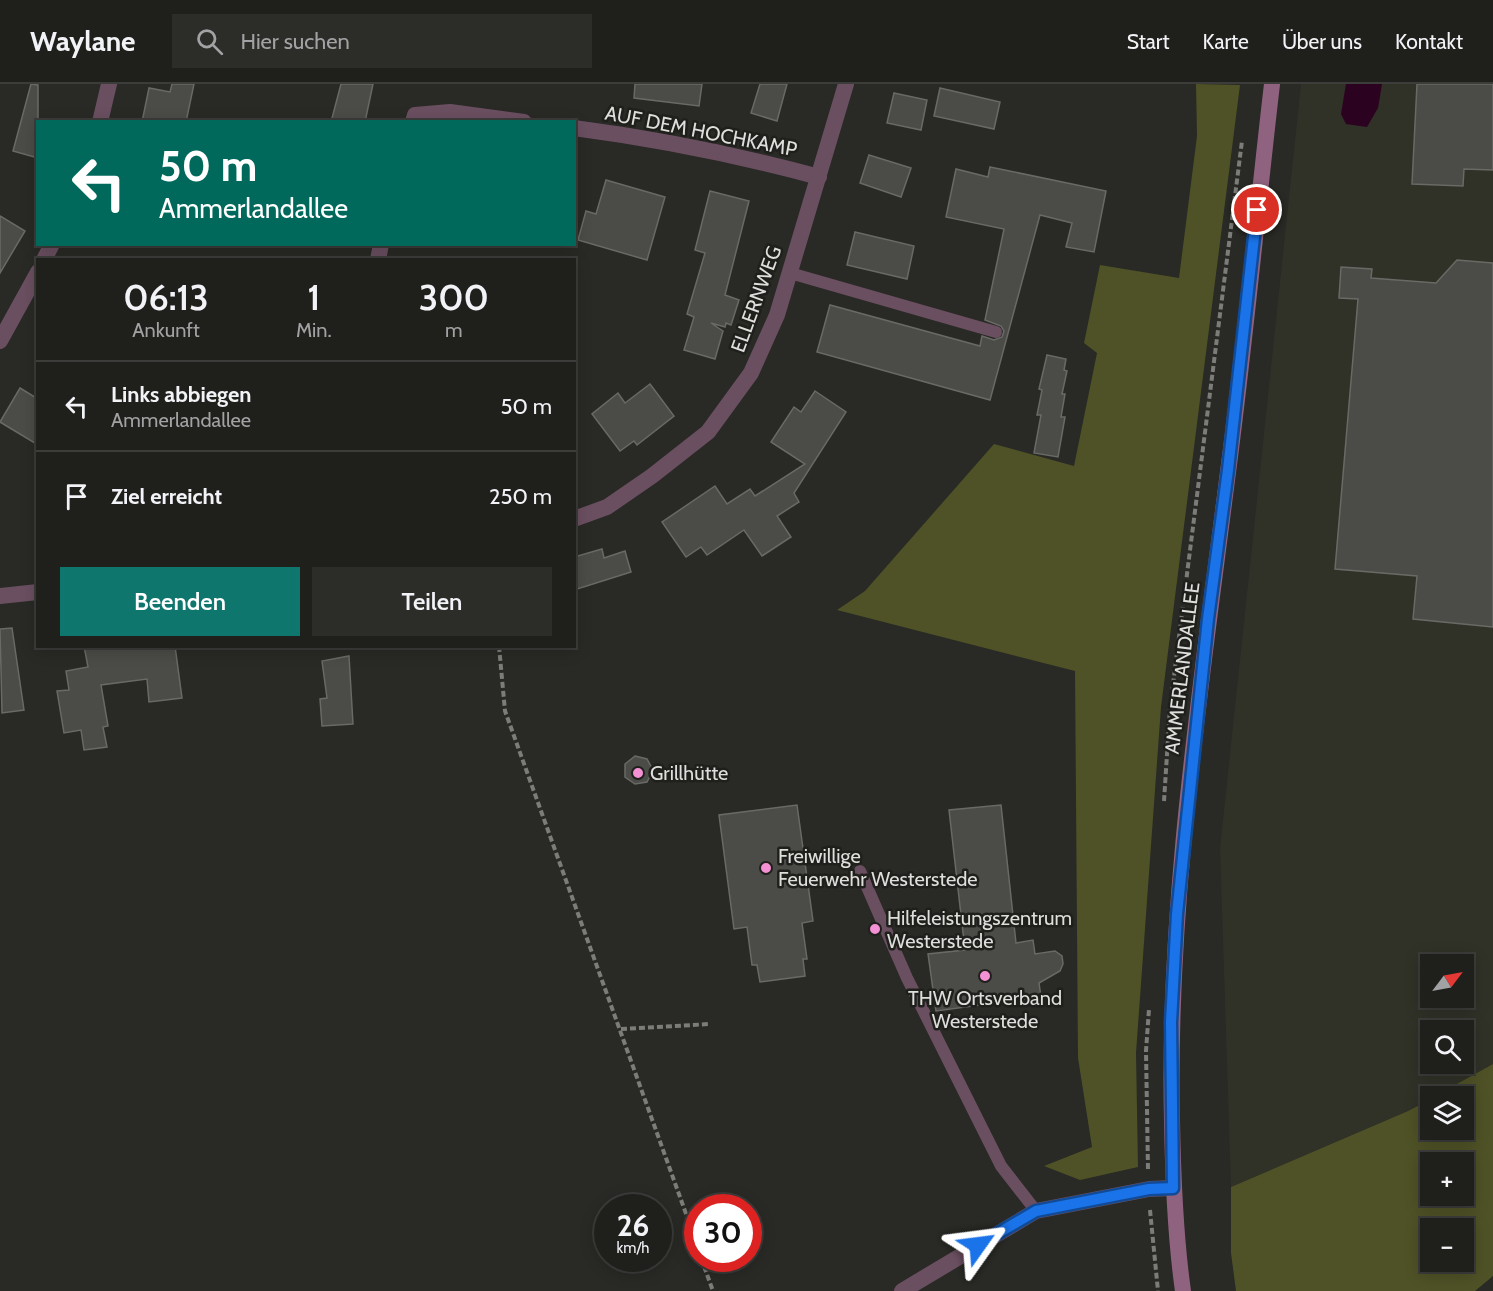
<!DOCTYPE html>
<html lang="de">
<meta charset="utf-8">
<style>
body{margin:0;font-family:Cabin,sans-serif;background:#2c2c29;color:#f1f3f6;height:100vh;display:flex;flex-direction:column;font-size:22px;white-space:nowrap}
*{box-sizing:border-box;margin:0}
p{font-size:20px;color:#a1a2a3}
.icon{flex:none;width:33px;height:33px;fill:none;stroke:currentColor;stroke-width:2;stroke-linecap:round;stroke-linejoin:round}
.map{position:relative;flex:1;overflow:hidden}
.details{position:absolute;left:36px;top:174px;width:540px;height:390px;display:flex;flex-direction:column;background:#1f1f1c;border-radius:0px;box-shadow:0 3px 15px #0003,0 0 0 2px #3c3d3b}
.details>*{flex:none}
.hud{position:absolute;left:36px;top:36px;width:540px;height:126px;border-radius:0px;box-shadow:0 3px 15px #0003,0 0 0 2px #3c3d3b;background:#00695c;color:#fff;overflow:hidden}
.needle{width:39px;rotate:58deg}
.fabs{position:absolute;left:1420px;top:870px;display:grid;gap:12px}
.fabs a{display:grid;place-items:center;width:54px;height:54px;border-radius:0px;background:#1f1f1c;box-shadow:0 3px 15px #0003,0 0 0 2px #3c3d3b;font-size:30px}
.speed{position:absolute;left:594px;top:1110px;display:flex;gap:12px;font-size:30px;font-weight:700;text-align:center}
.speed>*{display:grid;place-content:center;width:78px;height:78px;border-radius:50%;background:#1f1f1c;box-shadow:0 3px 15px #0003,0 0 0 2px #3c3d3b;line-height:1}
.speed small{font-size:15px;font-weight:400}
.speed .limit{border:9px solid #d22;background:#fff;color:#111}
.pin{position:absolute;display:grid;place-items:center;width:51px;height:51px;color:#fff;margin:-26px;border:3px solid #fff;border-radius:50%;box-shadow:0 2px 6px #0007}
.me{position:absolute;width:66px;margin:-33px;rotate:59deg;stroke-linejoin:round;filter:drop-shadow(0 0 4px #0008)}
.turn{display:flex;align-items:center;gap:21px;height:126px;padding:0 24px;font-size:27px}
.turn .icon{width:78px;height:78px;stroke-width:2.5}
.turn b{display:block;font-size:42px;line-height:51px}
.eta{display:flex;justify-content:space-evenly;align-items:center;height:102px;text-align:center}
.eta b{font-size:36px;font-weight:600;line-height:42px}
.cta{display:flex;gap:12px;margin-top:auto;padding:12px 24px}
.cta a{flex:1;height:69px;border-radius:0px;background:#0f766e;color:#fff;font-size:24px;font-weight:600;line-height:69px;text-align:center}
.cta a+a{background:#2c2c29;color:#f1f3f6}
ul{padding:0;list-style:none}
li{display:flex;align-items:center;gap:18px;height:90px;padding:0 24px;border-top:2px solid #3c3d3b}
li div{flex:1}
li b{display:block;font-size:22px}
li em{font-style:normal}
header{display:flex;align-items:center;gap:36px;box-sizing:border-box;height:84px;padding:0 30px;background:#1f1f1c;border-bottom:2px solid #3c3d3b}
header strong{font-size:28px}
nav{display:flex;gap:33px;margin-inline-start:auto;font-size:21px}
.search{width:420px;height:54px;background:#2c2c29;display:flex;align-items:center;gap:15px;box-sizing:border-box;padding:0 21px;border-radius:0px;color:#a1a2a3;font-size:22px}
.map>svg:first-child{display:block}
</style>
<header>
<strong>Waylane</strong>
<div class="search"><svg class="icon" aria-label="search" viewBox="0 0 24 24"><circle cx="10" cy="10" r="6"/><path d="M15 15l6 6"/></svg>Hier suchen</div>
<nav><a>Start</a><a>Karte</a><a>Über uns</a><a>Kontakt</a></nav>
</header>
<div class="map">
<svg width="1493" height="1207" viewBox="0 0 1493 1207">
<rect width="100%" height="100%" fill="#292925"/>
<path fill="#303127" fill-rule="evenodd" d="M1301,0H1493V980L1408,1027L1231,1103L1220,764ZM1431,880H1464V914H1431ZM1431,946H1464V980H1431Z"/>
<g fill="#4f5226" fill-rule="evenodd">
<polygon points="1196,0 1240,1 1161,623 1136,969 1138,1083 1080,1096 1044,1082 1092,1063 1078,974 1075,587 837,526 865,507 994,360 1074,382 1097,269 1084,259 1100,181 1179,194 1197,52"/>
<path d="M1493,980V1192L1475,1207H1236L1231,1169V1103L1408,1027L1431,1015V1046H1464V1012H1435ZM1431,1078H1464V1112H1431ZM1431,1144H1464V1178H1431Z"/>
</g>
<polygon fill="#2c0221" points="1346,0 1382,0 1378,24 1367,43 1346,40 1341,30"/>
<g fill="#4b4b47" stroke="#696a65" stroke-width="1.5">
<polygon points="31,0 38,1 38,74 13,67"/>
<polygon points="172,0 194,0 186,38 142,38 149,4 170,8"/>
<polygon points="341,0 373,0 365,38 331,38"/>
<polygon points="635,0 702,0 699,22 634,14"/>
<polygon points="760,0 787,0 777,37 751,29"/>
<polygon points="1417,0 1493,0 1493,86 1464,85 1463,102 1412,100"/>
<polygon points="940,4 1000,18 994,45 934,32"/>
<polygon points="894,9 927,16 921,46 887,39"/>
<polygon points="869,71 911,84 901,113 860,99"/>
<polygon points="990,83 1106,107 1094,168 1066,163 1072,139 1040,131 990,316 817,268 830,221 980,262 982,252 994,256 1002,253 1004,247 1001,242 985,236 1004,145 946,133 956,85 988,93"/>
<polygon points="606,96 665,113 647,176 578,156 586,127 596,130"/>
<polygon points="710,107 749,117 725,211 739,216 731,241 726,239 725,243 711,239 723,247 715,275 684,266 694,233 687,230 705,169 695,166"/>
<polygon points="0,132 25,147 0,189"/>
<polygon points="855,148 914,162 907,195 847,181"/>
<polygon points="1457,176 1493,179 1493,543 1413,535 1417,492 1335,485 1358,215 1339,214 1341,183 1372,185 1371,194 1436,199"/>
<polygon points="1047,271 1066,275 1064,286 1067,287 1062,310 1065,310 1061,333 1065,333 1058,373 1034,369 1041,331 1037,331 1042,306 1039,305"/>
<polygon points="650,300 674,332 637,361 634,357 620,367 592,330 618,309 625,319"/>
<polygon points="20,304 38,315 38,361 0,338"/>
<polygon points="815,307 846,328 794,409 799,418 777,432 791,453 762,472 744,446 707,471 701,463 686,473 662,438 715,402 727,420 750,405 755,412 805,380 771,358 794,323 801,328"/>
<polygon points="602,465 604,474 625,467 631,488 574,506 574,473"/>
<polygon points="12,544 24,626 2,629 0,545"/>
<polygon points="84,562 175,562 182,614 149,618 147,595 101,601 108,642 103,643 107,663 84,666 81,646 64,649 57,607 69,606 66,587 88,583"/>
<polygon points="349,572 353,640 322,642 320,615 327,614 322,577"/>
<polygon points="635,672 647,675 653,686 647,698 635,700 625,693 625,680"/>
<polygon points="797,721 813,837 802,839 807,875 803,875 805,892 760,898 757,881 752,881 747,843 734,845 719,731"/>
<polygon points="1001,721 1016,859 1033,856 1035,870 1055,867 1062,872 1063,880 1060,887 1039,899 1041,913 936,927 928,870 965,866 949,726"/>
</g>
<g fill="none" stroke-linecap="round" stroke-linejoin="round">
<g stroke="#7c7c79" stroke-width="4" stroke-dasharray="6 3" stroke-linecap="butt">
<polyline points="499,562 505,627 698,1163"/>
<polyline points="1164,717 1170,624 1242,57"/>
<polyline points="621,945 710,940"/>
<polyline points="1148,1085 1146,967 1149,925"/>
<polyline points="1150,1126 1158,1207"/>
<polyline points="701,1174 713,1207"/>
</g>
<g stroke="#6a4f60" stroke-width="12">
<polyline points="790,189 996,248"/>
<polyline points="860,787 907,894 1001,1082 1036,1127"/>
</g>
<g stroke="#6a4f60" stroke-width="16">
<polyline points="100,38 109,0"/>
<polyline points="413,38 415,31 450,28 524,38"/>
<path d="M574,44C658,55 738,71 819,93"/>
<polyline points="44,176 52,160"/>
<polyline points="378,176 381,160"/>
<polyline points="0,257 38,188"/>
<polyline points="574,435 607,423 652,392 708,348 751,289 777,231 846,0"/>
<polyline points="0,512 38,508"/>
<polyline points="902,1207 1036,1127 1149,1105 1173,1104"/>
</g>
<path stroke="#8f637f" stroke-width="16" d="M1183,1207C1175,1151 1173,1094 1172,1037C1167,819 1201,603 1228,388C1245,259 1257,129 1272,0"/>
</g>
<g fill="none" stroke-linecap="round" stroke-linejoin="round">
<defs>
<polyline id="route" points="978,1161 1036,1127 1149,1105 1173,1104 1171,938 1177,830 1208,535 1228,386 1257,126"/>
</defs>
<use href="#route" stroke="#114b97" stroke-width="15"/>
<use href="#route" stroke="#1a73e8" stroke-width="10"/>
</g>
<g fill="#f491d4" stroke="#1f1f1c" stroke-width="2">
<circle cx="638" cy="689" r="6"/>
<circle cx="766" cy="784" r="6"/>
<circle cx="875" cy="845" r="6"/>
<circle cx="985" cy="892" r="6"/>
</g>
<g text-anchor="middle" stroke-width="5" stroke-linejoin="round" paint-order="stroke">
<g font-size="20" fill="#dededc" stroke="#1f1f1c">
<text transform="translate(701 47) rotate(11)" y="7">AUF DEM HOCHKAMP</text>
<text transform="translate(756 215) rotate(-70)" y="7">ELLERNWEG</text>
<text transform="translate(1182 584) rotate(-83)" y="7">AMMERLANDALLEE</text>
</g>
<g font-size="20" fill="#dededc" stroke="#1f1f1c" text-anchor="start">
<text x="650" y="696">Grillhütte</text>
<text x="778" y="779">Freiwillige<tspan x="778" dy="23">Feuerwehr Westerstede</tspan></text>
<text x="887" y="841">Hilfeleistungszentrum<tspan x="887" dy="23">Westerstede</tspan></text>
<text x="985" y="921" text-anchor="middle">THW Ortsverband<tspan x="985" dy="23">Westerstede</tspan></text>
</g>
</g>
</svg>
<div class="fabs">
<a><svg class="needle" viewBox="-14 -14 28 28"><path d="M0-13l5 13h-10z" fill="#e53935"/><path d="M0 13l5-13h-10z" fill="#a1a2a3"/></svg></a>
<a><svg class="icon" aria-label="search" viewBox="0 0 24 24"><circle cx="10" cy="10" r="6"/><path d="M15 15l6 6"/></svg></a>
<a><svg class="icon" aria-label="layers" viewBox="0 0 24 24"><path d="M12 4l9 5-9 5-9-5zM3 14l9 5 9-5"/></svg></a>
<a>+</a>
<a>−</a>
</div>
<div class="speed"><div>26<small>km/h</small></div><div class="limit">30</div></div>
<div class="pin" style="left:1257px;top:126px;background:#d93025"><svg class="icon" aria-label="arrive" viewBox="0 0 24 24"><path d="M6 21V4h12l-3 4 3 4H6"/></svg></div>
<svg class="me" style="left:978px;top:1161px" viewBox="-20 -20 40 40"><path d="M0-17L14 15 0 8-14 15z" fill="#1a73e8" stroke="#fff" stroke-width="4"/></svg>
<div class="hud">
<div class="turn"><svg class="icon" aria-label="left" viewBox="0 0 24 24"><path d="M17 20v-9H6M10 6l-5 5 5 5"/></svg><div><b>50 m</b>Ammerlandallee</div></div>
</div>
<section class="details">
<div class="eta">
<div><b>06:13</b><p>Ankunft</p></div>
<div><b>1</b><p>Min.</p></div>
<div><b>300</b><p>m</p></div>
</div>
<ul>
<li><svg class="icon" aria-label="left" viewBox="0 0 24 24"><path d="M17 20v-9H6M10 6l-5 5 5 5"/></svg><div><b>Links abbiegen</b><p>Ammerlandallee</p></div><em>50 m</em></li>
<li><svg class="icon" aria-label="arrive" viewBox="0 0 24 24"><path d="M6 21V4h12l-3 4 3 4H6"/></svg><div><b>Ziel erreicht</b></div><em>250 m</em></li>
</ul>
<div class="cta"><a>Beenden</a><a>Teilen</a></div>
</section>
</div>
